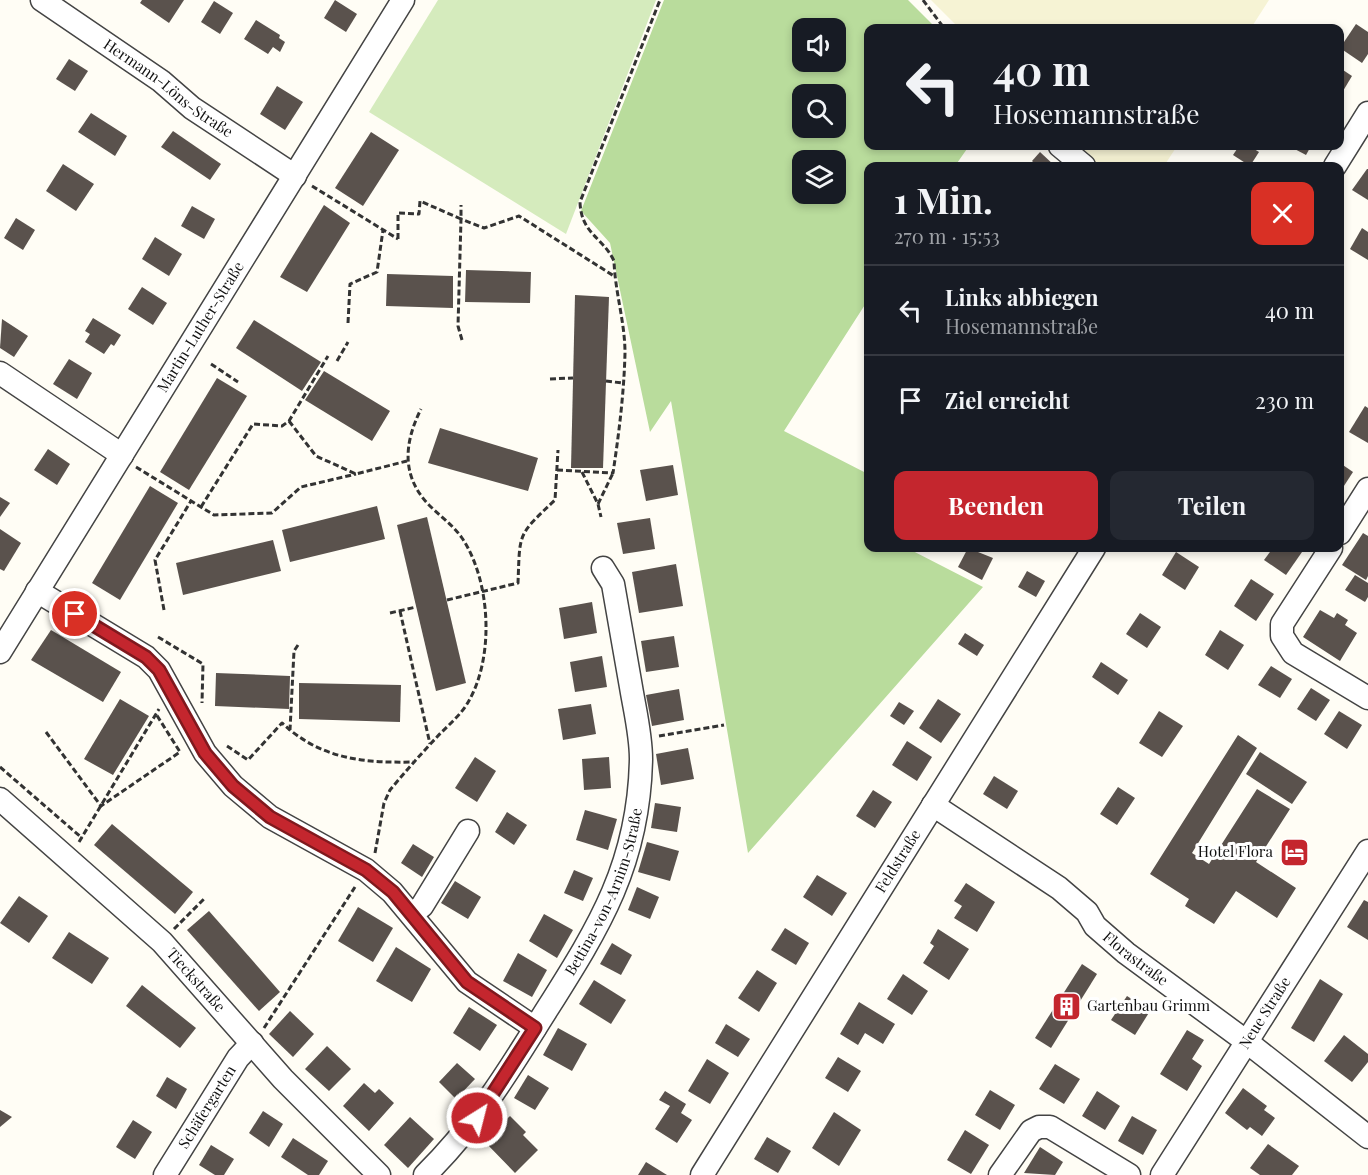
<!DOCTYPE html>
<html lang="de">
<meta charset="utf-8">
<style>
body{margin:0;font-family:"Playfair Display",serif;background:#242831;color:#f1f3f6;height:100vh;display:flex;flex-direction:column;font-size:22px;white-space:nowrap}
*{box-sizing:border-box;margin:0}
p{font-size:20px;color:#9ea1a6}
.icon{flex:none;width:33px;height:33px;fill:none;stroke:currentColor;stroke-width:2;stroke-linecap:round;stroke-linejoin:round}
.map{position:relative;flex:1;overflow:hidden}
.panel{position:absolute;left:864px;top:162px;width:480px;height:390px;display:flex;flex-direction:column;background:#171b24;border-radius:12px;box-shadow:0 3px 9px #0003}
.panel>*{flex:none}
.banner{position:absolute;left:864px;top:24px;width:480px;height:126px;border-radius:12px;box-shadow:0 3px 9px #0003;background:#171b24;color:#f1f3f6;overflow:hidden}
.controls{position:absolute;left:792px;top:18px;display:grid;gap:12px}
.controls a{display:grid;place-items:center;width:54px;height:54px;border-radius:12px;background:#171b24;box-shadow:0 3px 9px #0003;font-size:30px}
.pin{position:absolute;display:grid;place-items:center;width:51px;height:51px;color:#fff;margin:-26px;border:3px solid #fff;border-radius:50%;box-shadow:0 2px 6px #0007}
.me{position:absolute;width:66px;margin:-33px;rotate:36deg;stroke-linejoin:round;filter:drop-shadow(0 0 4px #0008)}
.turn{display:flex;align-items:center;gap:21px;height:126px;padding:0 30px;font-size:27px}
.turn .icon{width:78px;height:78px;stroke-width:2.5}
.turn b{display:block;font-size:42px;line-height:51px}
.round{display:grid;place-items:center;flex:none;width:63px;height:63px;border-radius:12px;background:#242831}
.overview{display:flex;align-items:center;justify-content:space-between;height:102px;padding:0 30px}
h1{font-size:36px;font-weight:700;line-height:45px}
.primary-button{display:flex;gap:12px;margin-top:auto;padding:12px 30px}
.primary-button a{flex:1;height:69px;border-radius:12px;background:#c4262e;color:#fff;font-size:24px;font-weight:700;line-height:69px;text-align:center}
.primary-button a+a{background:#242831;color:#f1f3f6}
ul{padding:0;list-style:none}
li{display:flex;align-items:center;gap:18px;height:90px;padding:0 30px;border-top:2px solid #363941}
li div{flex:1}
li b{display:block;font-size:22px}
li em{font-style:normal}
.map>svg:first-child{display:block}
</style>
<div class="map">
<svg width="1368" height="1175" viewBox="0 0 1368 1175">
<rect width="100%" height="100%" fill="#fffdf5"/>
<g fill="#f6f3d4">
<polygon points="931,0 1269,0 1251,28 959,28"/>
<polygon points="1072,146 1177,146 1164,166 1093,166"/>
</g>
<polygon fill="#d5ebbd" points="438,0 656,0 566,234 369,112"/>
<path fill="#b9dc9c" fill-rule="evenodd" d="M664,0H908L936,28H868V146H969L955,166H868V300L784,431L868,474V548H907L983,587L748,853L671,401L650,432L610,243L581,211ZM802,28H836V62H802ZM802,94H836V128H802ZM802,160H836V194H802Z"/>
<g fill="#5a524d">
<polygon points="142,0 184,0 169,23 140,3"/>
<polygon points="335,0 357,14 346,32 324,18"/>
<polygon points="214,1 233,13 220,34 201,22"/>
<polygon points="256,20 280,35 279,38 285,42 280,52 273,47 268,54 244,39"/>
<polygon points="1356,24 1368,32 1368,54 1362,63 1340,48"/>
<polygon points="69,59 88,71 75,91 56,79"/>
<polygon points="1340,68 1352,76 1340,96"/>
<polygon points="277,86 303,102 285,130 260,114"/>
<polygon points="91,113 127,136 115,156 78,132"/>
<polygon points="173,131 221,164 210,180 161,147"/>
<polygon points="371,132 399,150 363,206 335,188"/>
<polygon points="1239,146 1249,146 1259,152 1250,166 1233,155"/>
<polygon points="1289,146 1311,146 1306,155"/>
<polygon points="1040,152 1055,166 1037,166 1032,161"/>
<polygon points="63,164 94,184 76,211 46,191"/>
<polygon points="1367,169 1368,169 1368,200 1352,190"/>
<polygon points="324,205 350,223 307,292 280,277"/>
<polygon points="192,206 215,219 204,239 181,226"/>
<polygon points="16,218 35,230 23,250 4,238"/>
<polygon points="1362,228 1368,232 1368,260 1350,249"/>
<polygon points="155,237 182,254 169,276 142,259"/>
<polygon points="466,270 531,272 530,303 465,302"/>
<polygon points="387,274 453,276 453,308 386,306"/>
<polygon points="142,287 167,303 153,325 128,309"/>
<polygon points="575,295 609,297 603,468 571,468"/>
<polygon points="93,318 121,335 114,346 111,344 104,354 85,342 90,334 85,331"/>
<polygon points="2,319 28,336 14,357 0,348"/>
<polygon points="254,320 321,362 302,391 236,348"/>
<polygon points="69,359 92,373 77,399 53,384"/>
<polygon points="324,371 390,411 372,441 305,400"/>
<polygon points="217,378 247,396 189,490 160,472"/>
<polygon points="1365,406 1368,408 1368,443 1349,432"/>
<polygon points="440,428 538,458 528,491 428,463"/>
<polygon points="48,449 70,464 57,485 34,470"/>
<polygon points="1340,463 1353,472 1340,492"/>
<polygon points="673,465 678,495 646,501 640,470"/>
<polygon points="150,486 178,503 120,600 92,583"/>
<polygon points="0,497 10,503 0,517"/>
<polygon points="377,506 385,539 290,562 282,530"/>
<polygon points="427,517 466,683 436,691 397,525"/>
<polygon points="650,518 655,549 623,554 617,523"/>
<polygon points="0,529 21,543 4,571 0,569"/>
<polygon points="1363,533 1368,536 1368,576 1366,580 1342,565"/>
<polygon points="273,540 281,571 183,595 176,563"/>
<polygon points="968,548 993,558 982,580 958,567"/>
<polygon points="1273,548 1295,548 1302,552 1286,575 1264,560"/>
<polygon points="1176,552 1199,567 1185,590 1162,575"/>
<polygon points="676,564 683,606 639,613 632,572"/>
<polygon points="1027,571 1045,581 1036,597 1018,587"/>
<polygon points="1355,575 1368,583 1368,597 1365,602 1345,590"/>
<polygon points="1251,579 1274,594 1256,621 1234,606"/>
<polygon points="592,602 597,633 564,639 559,608"/>
<polygon points="1320,610 1334,618 1337,613 1348,620 1345,625 1357,633 1340,661 1303,637"/>
<polygon points="1140,613 1161,627 1147,648 1126,634"/>
<polygon points="51,630 121,672 103,702 31,660"/>
<polygon points="1220,630 1244,645 1228,670 1205,655"/>
<polygon points="965,633 984,645 977,656 958,644"/>
<polygon points="674,636 679,667 646,672 641,641"/>
<polygon points="602,656 607,687 575,692 570,662"/>
<polygon points="1101,662 1128,680 1118,695 1092,677"/>
<polygon points="1271,666 1292,679 1280,698 1258,685"/>
<polygon points="216,673 290,676 289,709 215,706"/>
<polygon points="299,683 401,685 400,722 299,719"/>
<polygon points="1311,688 1330,700 1316,721 1297,709"/>
<polygon points="679,689 684,720 652,726 646,695"/>
<polygon points="120,699 149,716 113,775 84,759"/>
<polygon points="938,699 961,714 941,743 919,728"/>
<polygon points="899,702 914,711 904,725 890,716"/>
<polygon points="591,704 596,734 563,740 558,709"/>
<polygon points="1159,711 1183,726 1162,757 1139,743"/>
<polygon points="1339,711 1362,725 1347,749 1324,734"/>
<polygon points="1238,735 1257,748 1192,853 1209,864 1257,789 1290,809 1256,862 1296,888 1277,918 1236,891 1214,924 1185,906 1189,899 1150,874"/>
<polygon points="907,741 932,757 917,781 892,765"/>
<polygon points="688,748 694,779 661,785 656,754"/>
<polygon points="1260,752 1307,782 1292,804 1246,774"/>
<polygon points="475,757 496,771 477,802 455,788"/>
<polygon points="609,757 611,788 584,790 582,759"/>
<polygon points="994,776 1018,791 1007,809 983,794"/>
<polygon points="1118,787 1135,798 1117,825 1100,814"/>
<polygon points="873,790 892,802 875,828 856,816"/>
<polygon points="655,803 681,807 677,832 651,828"/>
<polygon points="585,810 617,819 608,850 576,840"/>
<polygon points="507,812 527,825 514,845 495,832"/>
<polygon points="112,824 193,892 175,914 94,845"/>
<polygon points="647,842 679,851 670,881 638,872"/>
<polygon points="413,844 434,857 422,877 401,863"/>
<polygon points="574,870 593,878 583,901 564,893"/>
<polygon points="817,875 847,893 832,916 803,897"/>
<polygon points="455,881 481,897 468,919 441,903"/>
<polygon points="966,883 995,902 977,932 954,918 962,906 954,901"/>
<polygon points="637,887 659,897 650,919 628,910"/>
<polygon points="19,896 48,916 29,943 0,923"/>
<polygon points="1364,900 1368,902 1368,940 1347,927"/>
<polygon points="358,907 393,928 373,962 338,941"/>
<polygon points="209,911 280,992 259,1011 187,930"/>
<polygon points="544,914 573,930 557,958 529,941"/>
<polygon points="785,928 809,943 796,965 771,950"/>
<polygon points="938,929 969,949 949,980 923,963 934,946 930,943"/>
<polygon points="69,932 109,958 92,984 52,958"/>
<polygon points="612,943 632,955 621,975 600,964"/>
<polygon points="396,947 431,969 412,1002 376,981"/>
<polygon points="518,953 547,970 532,997 503,981"/>
<polygon points="1082,964 1097,974 1051,1048 1035,1038"/>
<polygon points="757,970 777,983 759,1012 738,998"/>
<polygon points="903,974 928,991 912,1015 887,999"/>
<polygon points="1320,979 1343,994 1314,1042 1291,1028"/>
<polygon points="594,980 626,1000 611,1024 579,1004"/>
<polygon points="142,985 196,1028 180,1048 126,1006"/>
<polygon points="1127,996 1150,1011 1135,1035 1111,1020"/>
<polygon points="859,1002 895,1024 883,1044 865,1033 858,1045 840,1034"/>
<polygon points="469,1007 497,1025 480,1051 453,1033"/>
<polygon points="290,1011 314,1034 293,1057 269,1034"/>
<polygon points="726,1024 750,1039 738,1057 715,1043"/>
<polygon points="558,1028 587,1044 572,1071 543,1055"/>
<polygon points="1187,1030 1204,1040 1192,1059 1202,1066 1187,1091 1160,1074"/>
<polygon points="1344,1035 1368,1054 1368,1062 1352,1082 1324,1061"/>
<polygon points="327,1046 351,1069 329,1091 305,1069"/>
<polygon points="838,1057 861,1071 848,1092 825,1078"/>
<polygon points="707,1059 729,1073 710,1104 688,1091"/>
<polygon points="457,1063 475,1079 456,1099 439,1082"/>
<polygon points="1055,1064 1080,1079 1064,1104 1039,1089"/>
<polygon points="528,1075 549,1088 535,1110 514,1098"/>
<polygon points="167,1077 187,1089 176,1109 156,1096"/>
<polygon points="364,1083 375,1093 379,1089 394,1103 369,1131 343,1106"/>
<polygon points="1243,1088 1267,1106 1264,1110 1275,1118 1262,1136 1250,1127 1247,1130 1225,1113"/>
<polygon points="990,1090 1015,1105 1000,1130 975,1115"/>
<polygon points="665,1091 686,1104 681,1113 692,1120 677,1143 655,1129 670,1106 659,1100"/>
<polygon points="1097,1091 1120,1106 1105,1130 1082,1116"/>
<polygon points="0,1110 12,1117 0,1127"/>
<polygon points="263,1111 283,1124 269,1147 249,1133"/>
<polygon points="834,1112 861,1130 839,1166 812,1148"/>
<polygon points="510,1116 526,1132 523,1135 538,1150 515,1173 484,1141"/>
<polygon points="1132,1116 1157,1130 1143,1155 1118,1141"/>
<polygon points="410,1117 434,1139 408,1168 384,1145"/>
<polygon points="133,1120 152,1132 135,1159 116,1147"/>
<polygon points="965,1130 989,1145 971,1174 947,1160"/>
<polygon points="767,1137 791,1151 778,1173 754,1159"/>
<polygon points="293,1138 328,1161 319,1175 308,1175 281,1157"/>
<polygon points="1268,1144 1299,1166 1292,1175 1260,1175 1250,1168"/>
<polygon points="211,1145 234,1159 224,1175 215,1175 199,1165"/>
<polygon points="1040,1147 1063,1162 1055,1175 1024,1173"/>
<polygon points="646,1162 667,1175 638,1175"/>
</g>
<g fill="none" stroke-linecap="round" stroke-linejoin="round">
<defs>
<g id="minor">
<path id="s1" d="M42,0L161,81L192,108L295,176"/>
<polyline points="1060,146 1084,166"/>
<polyline points="1335,166 1368,113"/>
<polyline points="0,373 122,455"/>
<polyline points="1340,533 1368,489"/>
<polyline points="1331,548 1282,624 1282,636 1293,653 1368,698"/>
<polyline points="37,591 146,657 159,670 205,753 233,786 270,817 366,870 392,892 467,982 535,1028"/>
<path id="s2" d="M0,652L403,0"/>
<path id="s3" d="M0,799L162,942L283,1079L379,1175"/>
<path id="s4" d="M933,805L1059,888L1087,912L1095,926L1126,953L1247,1042L1368,1137"/>
<polyline points="412,914 422,906 468,831"/>
<path id="s5" d="M165,1175L238,1058L252,1043"/>
<path id="s6" d="M425,1175C472,1129 505,1077 539,1022C595,933 639,869 641,759C641,735 635,711 631,687C625,653 619,618 613,584L603,568"/>
<path id="s7" d="M702,1175L1094,548"/>
<polyline points="1000,1175 1031,1131 1039,1127 1050,1127 1129,1175"/>
<path id="s8" d="M1162,1175L1368,851"/>
</g>
</defs>
<use href="#minor" stroke="#444" stroke-width="25"/>
<g stroke="#333" stroke-width="3" stroke-dasharray="6 3" stroke-linecap="butt">
<polyline points="923,0 944,28"/>
<polyline points="312,186 398,239"/>
<polyline points="398,239 398,213 419,214 420,201 461,219 461,205"/>
<polyline points="348,323 350,284 377,272 383,230"/>
<polyline points="462,340 458,326 461,219 484,228 519,216 614,276"/>
<polyline points="337,361 348,342"/>
<polyline points="211,364 238,382"/>
<polyline points="550,379 573,378"/>
<polyline points="606,381 622,383"/>
<polyline points="289,421 316,456 356,474 407,461"/>
<polyline points="136,467 214,515 272,513 301,487 356,474"/>
<path d="M557,470L613,473C619,433 624,393 625,353C625,322 615,292 614,261C603,237 581,234 580,202L660,0"/>
<polyline points="582,472 598,504 601,517"/>
<polyline points="598,504 613,473"/>
<polyline points="201,507 253,424 282,426 289,421 328,356"/>
<path d="M447,600L518,583C520,532 517,536 555,500L558,450"/>
<polyline points="164,610 155,560 191,501"/>
<polyline points="400,611 430,744"/>
<polyline points="390,613 416,607"/>
<polyline points="158,637 203,664 202,703"/>
<path d="M298,645L294,651L290,730C327,760 368,763 413,762"/>
<polyline points="46,732 101,806 180,752 156,714"/>
<polyline points="659,736 724,725"/>
<polyline points="227,746 248,760 282,723 290,730"/>
<polyline points="0,767 82,838"/>
<polyline points="79,842 159,709"/>
<path d="M375,853L384,803L390,790C405,772 420,755 436,738C446,727 459,717 467,704C495,659 491,581 462,538C453,525 440,516 429,505C401,476 404,443 421,409"/>
<polyline points="174,929 205,898"/>
<polyline points="264,1028 355,887"/>
</g>
<use href="#minor" stroke="#fff" stroke-width="22"/>
</g>
<g fill="none" stroke-linecap="round" stroke-linejoin="round">
<defs>
<polyline id="route" points="75,614 146,657 159,670 205,753 233,786 270,817 366,870 393,892 467,982 535,1028 477,1118"/>
</defs>
<use href="#route" stroke="#7f191e" stroke-width="15"/>
<use href="#route" stroke="#c4262e" stroke-width="10"/>
</g>
<defs>
<symbol id="hotel-square" viewBox="-11 -11 22 22"><rect x="-9" y="-9" width="18" height="18" rx="4" fill="#c4262e" stroke="#fff"/><path d="M-6-4.5h1.5V1H6V5H4.5V3h-9V5H-6ZM-4 0a1.8 1.8 0 1 1 3.6 0ZM.5 0V-2.5h3Q6-2.5 6 0Z" fill="#fff"/></symbol>
<symbol id="building-square" viewBox="-11 -11 22 22"><rect x="-9" y="-9" width="18" height="18" rx="4" fill="#c4262e" stroke="#fff"/><path d="M-4-6H4V6H1V3H-1V6H-4ZM-2.5-4.3h1.7v1.8h-1.7ZM.8-4.3h1.7v1.8H.8ZM-2.5-1h1.7V.8h-1.7ZM.8-1h1.7V.8H.8Z" fill="#fff"/></symbol>
</defs>
<g fill-rule="evenodd">
<use href="#hotel-square" x="1278" y="836" width="33" height="33"/>
<use href="#building-square" x="1050" y="990" width="33" height="33"/>
</g>
<g text-anchor="middle" stroke-width="6" stroke-linejoin="round" paint-order="stroke">
<g font-size="15" fill="#111" stroke="#fff">
<text dy="5" stroke="none"><textPath href="#s1" startOffset="154">Hermann-Löns-Straße</textPath></text>
<text dy="5" stroke="none"><textPath href="#s2" startOffset="382">Martin-Luther-Straße</textPath></text>
<text dy="5" stroke="none"><textPath href="#s7" startOffset="370">Feldstraße</textPath></text>
<text dy="5" stroke="none"><textPath href="#s6" startOffset="338">Bettina-von-Arnim-Straße</textPath></text>
<text dy="5" stroke="none"><textPath href="#s4" startOffset="256">Florastraße</textPath></text>
<text dy="5" stroke="none"><textPath href="#s3" startOffset="267">Tieckstraße</textPath></text>
<text dy="5" stroke="none"><textPath href="#s8" startOffset="192">Neue Straße</textPath></text>
<text dy="5" stroke="none"><textPath href="#s5" startOffset="80">Schäfergarten</textPath></text>
</g>
<g font-size="15" fill="#111" stroke="#fff" text-anchor="end">
<text x="1273" y="857">Hotel Flora</text>
<text x="1087" y="1011" text-anchor="start">Gartenbau Grimm</text>
</g>
</g>
</svg>
<div class="controls">
<a><svg class="icon" aria-label="sound" viewBox="0 0 24 24"><path d="M4 9h4l5-4v14l-5-4H4zM17 9q2 3 0 6"/></svg></a>
<a><svg class="icon" aria-label="search" viewBox="0 0 24 24"><circle cx="10" cy="10" r="6"/><path d="M15 15l6 6"/></svg></a>
<a><svg class="icon" aria-label="layers" viewBox="0 0 24 24"><path d="M12 4l9 5-9 5-9-5zM3 14l9 5 9-5"/></svg></a>
</div>
<div class="pin" style="left:75px;top:614px;background:#d93025"><svg class="icon" aria-label="arrive" viewBox="0 0 24 24"><path d="M6 21V4h12l-3 4 3 4H6"/></svg></div>
<svg class="me" style="left:477px;top:1118px" viewBox="-20 -20 40 40"><circle r="17" fill="#c4262e" stroke="#fff" stroke-width="3"/><path d="M0-11L8 9 0 5-8 9z" fill="#fff"/></svg>
<div class="banner">
<div class="turn"><svg class="icon" aria-label="left" viewBox="0 0 24 24"><path d="M17 20v-9H6M10 6l-5 5 5 5"/></svg><div><b>40 m</b>Hosemannstraße</div></div>
</div>
<section class="panel">
<div class="overview"><div><h1>1 Min.</h1><p>270 m · 15:53</p></div><a class="round" style="background:#d93025;color:#fff"><svg class="icon" aria-label="close" viewBox="0 0 24 24"><path d="M6 6l12 12M18 6L6 18"/></svg></a></div>
<ul>
<li><svg class="icon" aria-label="left" viewBox="0 0 24 24"><path d="M17 20v-9H6M10 6l-5 5 5 5"/></svg><div><b>Links abbiegen</b><p>Hosemannstraße</p></div><em>40 m</em></li>
<li><svg class="icon" aria-label="arrive" viewBox="0 0 24 24"><path d="M6 21V4h12l-3 4 3 4H6"/></svg><div><b>Ziel erreicht</b></div><em>230 m</em></li>
</ul>
<div class="primary-button"><a>Beenden</a><a>Teilen</a></div>
</section>
</div>
